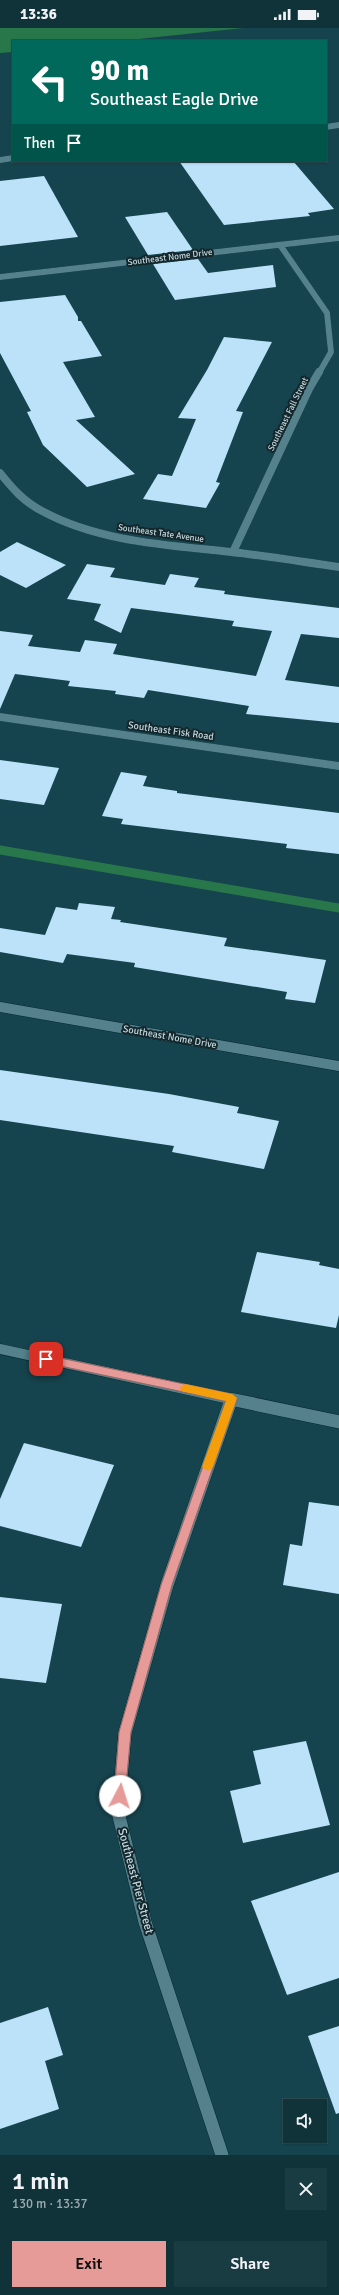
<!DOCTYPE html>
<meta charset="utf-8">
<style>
body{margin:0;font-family:Signika,sans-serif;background:#193b42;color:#f1f3f6;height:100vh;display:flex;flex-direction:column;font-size:15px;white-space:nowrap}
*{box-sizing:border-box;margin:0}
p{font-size:13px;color:#9caaaf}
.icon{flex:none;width:22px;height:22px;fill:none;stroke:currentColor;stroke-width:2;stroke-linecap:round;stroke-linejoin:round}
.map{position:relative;height:2127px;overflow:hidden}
.details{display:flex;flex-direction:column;background:#10333a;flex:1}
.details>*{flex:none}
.top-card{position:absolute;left:12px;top:12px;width:315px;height:122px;border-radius:0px;box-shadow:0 1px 3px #0004,0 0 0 1px #304e54;background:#00695c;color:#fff;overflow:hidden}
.controls{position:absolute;left:283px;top:2071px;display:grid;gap:8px}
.controls a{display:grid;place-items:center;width:44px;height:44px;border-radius:0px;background:#10333a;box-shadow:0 1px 3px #0004,0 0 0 1px #304e54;font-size:20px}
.pin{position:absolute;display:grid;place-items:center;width:34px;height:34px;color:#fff;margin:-17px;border-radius:8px;box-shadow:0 2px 6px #0006}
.me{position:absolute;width:44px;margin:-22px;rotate:5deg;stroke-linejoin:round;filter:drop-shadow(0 0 3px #0008)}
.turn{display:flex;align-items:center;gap:14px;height:84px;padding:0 12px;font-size:18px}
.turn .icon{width:52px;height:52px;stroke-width:2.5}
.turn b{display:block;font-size:28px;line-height:34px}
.then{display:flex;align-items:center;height:38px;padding:0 12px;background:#0003;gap:8px;font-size:15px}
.round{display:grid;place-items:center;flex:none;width:42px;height:42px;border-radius:0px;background:#193b42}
.head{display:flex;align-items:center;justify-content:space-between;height:68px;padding:0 12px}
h1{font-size:24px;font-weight:600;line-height:30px}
.primary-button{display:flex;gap:8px;margin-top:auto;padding:8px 12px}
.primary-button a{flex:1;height:46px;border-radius:0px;background:#e69b98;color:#111;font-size:16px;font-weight:600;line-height:46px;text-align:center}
.primary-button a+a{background:#193b42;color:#f1f3f6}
.status{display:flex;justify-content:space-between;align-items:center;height:28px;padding:0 20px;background:#10333a;direction:ltr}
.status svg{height:11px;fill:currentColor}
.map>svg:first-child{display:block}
</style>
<div class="status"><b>13:36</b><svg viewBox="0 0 49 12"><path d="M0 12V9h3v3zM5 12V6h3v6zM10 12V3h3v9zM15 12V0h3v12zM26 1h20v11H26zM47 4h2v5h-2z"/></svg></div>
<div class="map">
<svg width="339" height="2127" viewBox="0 0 339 2127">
<rect width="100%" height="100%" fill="#16444e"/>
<polygon fill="#28774b" points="0,0 243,0 120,13 13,13 13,24 0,25"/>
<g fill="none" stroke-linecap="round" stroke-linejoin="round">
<polyline stroke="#28774b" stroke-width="9" points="0,822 339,880"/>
</g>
<g fill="#bce2fa">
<polygon points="179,133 293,133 334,181 308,185 310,188 224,197"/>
<polygon points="44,148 78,209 0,218 0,153"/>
<polygon points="167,184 193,222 148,227 125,189"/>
<polygon points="198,231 208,245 273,237 276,259 175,272 153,236"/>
<polygon points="65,267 78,289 78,293 81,293 102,328 63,334 95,389 76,392 135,446 87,459 43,417 27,384 31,383 0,325 0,274"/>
<polygon points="224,309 272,314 236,383 243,384 216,454 220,455 206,480 143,471 158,446 172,448 196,391 178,390 207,342"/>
<polygon points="17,514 66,537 26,560 0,547 0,524"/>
<polygon points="87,536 115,540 110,549 165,557 170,546 199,550 194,559 225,563 224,566 339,580 339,610 301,606 285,652 339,659 339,695 246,686 249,678 148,662 144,670 115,666 116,663 68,658 70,653 15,646 0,681 0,603 33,607 28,618 80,624 85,612 117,616 113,626 256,648 272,603 232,598 234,593 131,580 121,605 94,592 101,576 67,571"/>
<polygon points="0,732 59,740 44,777 0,771"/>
<polygon points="121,744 147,748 143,758 177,763 177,765 339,785 339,826 286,820 287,816 121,796 123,791 102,788"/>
<polygon points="79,875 115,879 111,891 121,892 120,894 227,910 224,918 326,932 315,975 285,971 287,964 134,939 135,935 67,926 63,935 0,924 0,900 45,907 56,879 77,882"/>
<polygon points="0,1042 169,1066 239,1079 237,1085 279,1093 264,1141 172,1124 174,1118 0,1092"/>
<polygon points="257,1224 320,1234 319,1237 339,1241 339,1287 336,1300 241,1284"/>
<polygon points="24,1415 114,1437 81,1519 0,1498 0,1471"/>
<polygon points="309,1474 339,1478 339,1566 283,1557 290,1516 302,1518"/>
<polygon points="0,1569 62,1576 46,1655 0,1650"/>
<polygon points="306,1713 330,1797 243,1815 230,1763 261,1756 253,1723"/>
<polygon points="339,1844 339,1950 287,1967 251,1873"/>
<polygon points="48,1979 63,2027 45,2033 59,2081 0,2101 0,1995"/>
<polygon points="339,1998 339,2085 336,2086 308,2008"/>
</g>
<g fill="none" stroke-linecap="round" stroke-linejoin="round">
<defs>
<g id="street-far3">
<polyline points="326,99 339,97"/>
<polyline points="0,132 13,130"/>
<polyline points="280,217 327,285 331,324 319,345"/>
<polyline points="0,249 339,210"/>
</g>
<g id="street-far2">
<path d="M0,445C12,460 24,474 42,483C99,514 168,517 231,524C267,528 303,534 339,539"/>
<polyline points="233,524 309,361 319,344"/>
<polyline points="0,689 339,738"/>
</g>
<g id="street-far1">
<polyline points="0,979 339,1038"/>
<polyline points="0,1321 239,1373"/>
<polyline points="231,1373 232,1370"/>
</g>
<g id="street">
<polyline points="235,1372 339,1394"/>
<polyline points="222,2127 145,1894 118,1784 125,1705 167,1557 231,1372"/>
</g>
</defs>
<use href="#street-far3" stroke="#052930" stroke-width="6"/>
<use href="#street-far2" stroke="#052930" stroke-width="8"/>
<use href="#street-far1" stroke="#052930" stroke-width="11"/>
<use href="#street" stroke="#052930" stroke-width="14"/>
<use href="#street-far3" stroke="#54818c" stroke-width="6"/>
<use href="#street-far2" stroke="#54818c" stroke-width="8"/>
<use href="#street-far1" stroke="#54818c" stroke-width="10"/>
<use href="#street" stroke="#54818c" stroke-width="13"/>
</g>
<polygon fill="#e69b98" stroke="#966563" points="46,1327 232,1366 237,1370 172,1557 131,1704 125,1768 124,1772 120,1773 115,1772 114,1768 119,1704 161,1557 226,1373 46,1335 41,1331"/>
<polygon fill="#f59e0b" points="185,1356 232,1366 237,1370 213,1439 208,1443 202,1439 226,1373 181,1363 180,1360"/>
<g text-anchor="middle" stroke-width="4" stroke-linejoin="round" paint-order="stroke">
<g font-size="9" fill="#c1d8de" stroke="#14272c">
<text transform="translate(170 229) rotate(-7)" y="3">Southeast Nome Drive</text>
<text transform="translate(288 386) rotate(-64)" y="3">Southeast Fall Street</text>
<text transform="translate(161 505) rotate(8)" y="3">Southeast Tate Avenue</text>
</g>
<g font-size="10" fill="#c1d8de" stroke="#14272c">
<text transform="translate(171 702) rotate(8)" y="4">Southeast Fisk Road</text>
<text transform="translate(170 1008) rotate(10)" y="4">Southeast Nome Drive</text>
</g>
<g font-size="12" fill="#c1d8de" stroke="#14272c">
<text transform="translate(136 1853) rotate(75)" y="4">Southeast Pier Street</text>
</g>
</g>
</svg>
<div class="controls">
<a><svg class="icon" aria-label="sound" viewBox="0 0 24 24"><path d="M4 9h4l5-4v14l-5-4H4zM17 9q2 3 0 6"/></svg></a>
</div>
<div class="pin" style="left:46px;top:1331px;background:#d93025"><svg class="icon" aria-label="arrive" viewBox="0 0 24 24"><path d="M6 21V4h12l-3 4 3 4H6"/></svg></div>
<svg class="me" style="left:120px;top:1768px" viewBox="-20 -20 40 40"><circle r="19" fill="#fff"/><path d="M0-13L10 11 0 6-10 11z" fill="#e69b98"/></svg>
<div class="top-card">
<div class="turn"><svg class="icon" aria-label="left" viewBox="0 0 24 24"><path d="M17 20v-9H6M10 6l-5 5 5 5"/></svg><div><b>90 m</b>Southeast Eagle Drive</div></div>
<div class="then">Then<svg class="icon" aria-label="arrive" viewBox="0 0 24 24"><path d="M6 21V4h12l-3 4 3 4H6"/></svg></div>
</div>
</div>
<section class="details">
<div class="head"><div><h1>1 min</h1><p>130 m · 13:37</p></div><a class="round"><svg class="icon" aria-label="close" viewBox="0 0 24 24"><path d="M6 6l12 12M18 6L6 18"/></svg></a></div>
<div class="primary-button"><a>Exit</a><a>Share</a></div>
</section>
